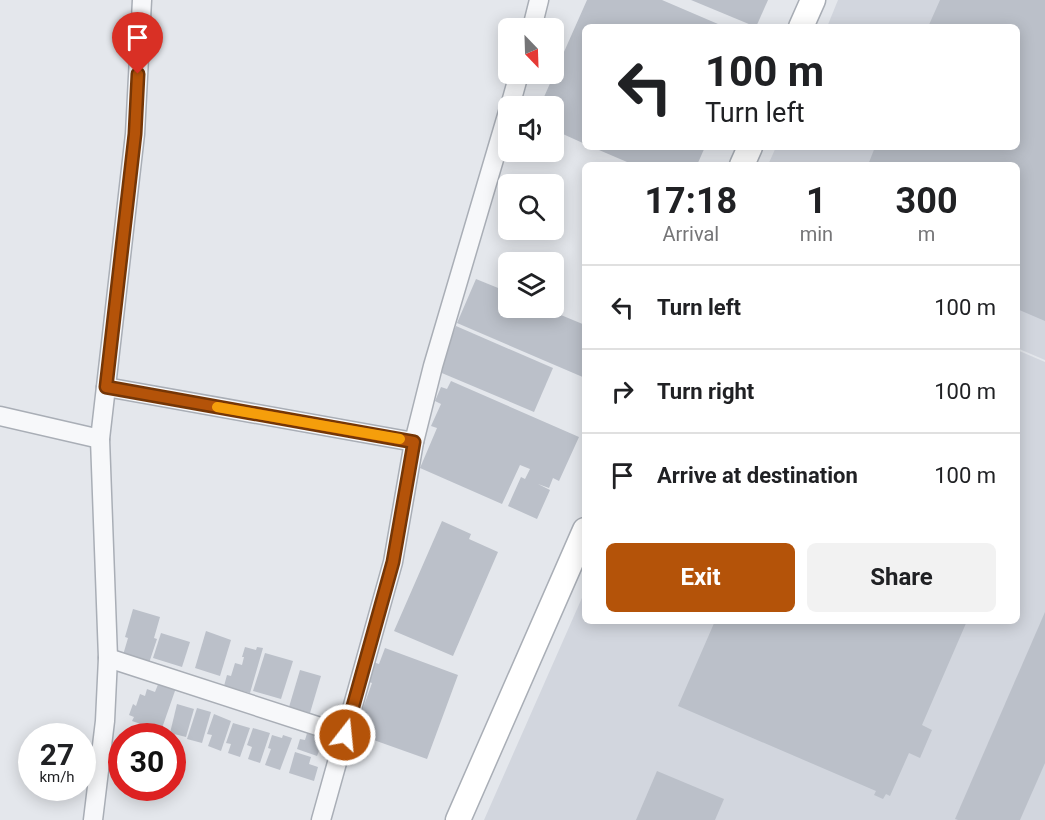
<!DOCTYPE html>
<style>
body{margin:0;font-family:Roboto,sans-serif;background:#f2f2f2;color:#202124;height:100vh;display:flex;flex-direction:column;font-size:22px;white-space:nowrap}
*{box-sizing:border-box;margin:0}
p{font-size:20px;color:#757577}
.icon{flex:none;width:33px;height:33px;fill:none;stroke:currentColor;stroke-width:2;stroke-linecap:round;stroke-linejoin:round}
.map{position:relative;flex:1;overflow:hidden}
.sheet{position:absolute;left:582px;top:162px;width:438px;height:462px;display:flex;flex-direction:column;background:#fff;border-radius:9px;box-shadow:0 3px 15px #0003}
.sheet>*{flex:none}
.banner{position:absolute;left:582px;top:24px;width:438px;height:126px;border-radius:9px;box-shadow:0 3px 15px #0003;background:#fff;color:#202124;overflow:hidden}
.needle{width:39px;rotate:157deg}
.buttons{position:absolute;left:498px;top:18px;display:grid;gap:12px}
.buttons a{display:grid;place-items:center;width:66px;height:66px;border-radius:9px;background:#fff;box-shadow:0 3px 15px #0003;font-size:30px}
.speed{position:absolute;left:18px;top:723px;display:flex;gap:12px;font-size:30px;font-weight:700;text-align:center}
.speed>*{display:grid;place-content:center;width:78px;height:78px;border-radius:50%;background:#fff;box-shadow:0 3px 15px #0003;line-height:1}
.speed small{font-size:15px;font-weight:400}
.speed .limit{border:9px solid #d22;background:#fff;color:#111}
.pin{position:absolute;display:grid;place-items:center;width:51px;height:51px;color:#fff;margin:-62px -26px;border-radius:50% 50% 50% 0;rotate:-45deg;box-shadow:0 0 6px #0007}
.pin .icon{rotate:45deg}
.me{position:absolute;width:66px;margin:-33px;rotate:16deg;stroke-linejoin:round;filter:drop-shadow(0 0 4px #0008)}
.turn{display:flex;align-items:center;gap:21px;height:126px;padding:0 24px;font-size:27px}
.turn .icon{width:78px;height:78px;stroke-width:2.5}
.turn b{display:block;font-size:42px;line-height:51px}
.eta{display:flex;justify-content:space-evenly;align-items:center;height:102px;text-align:center}
.eta b{font-size:36px;font-weight:700;line-height:42px}
.primary-button{display:flex;gap:12px;margin-top:auto;padding:12px 24px}
.primary-button a{flex:1;height:69px;border-radius:9px;background:#b45309;color:#fff;font-size:24px;font-weight:700;line-height:69px;text-align:center}
.primary-button a+a{background:#f2f2f2;color:#202124}
ul{padding:0;list-style:none}
li{display:flex;align-items:center;gap:18px;height:84px;padding:0 24px;border-top:2px solid #e0e0e0}
li div{flex:1}
li b{display:block;font-size:22px}
li em{font-style:normal}
.map>svg:first-child{display:block}
</style>
<div class="map">
<svg width="1045" height="820" viewBox="0 0 1045 820">
<rect width="100%" height="100%" fill="#e4e7ec"/>
<g fill="#d2d6de">
<polygon points="838,0 1045,0 1045,360 1017,348 1017,165 768,165 776,147 1017,147 1017,27 827,27"/>
<polygon points="1017,350 1045,362 1045,820 484,820 585,591 585,621 1017,621"/>
</g>
<g fill="#bbc0c9">
<polygon points="587,0 662,0 725,27 585,27 585,144 554,130 554,106 540,106"/>
<polygon points="691,0 768,0 756,27"/>
<polygon points="940,0 1045,0 1045,321 1017,309 1017,165 868,165 875,147 1017,147 1017,27 928,27"/>
<polygon points="592,147 705,147 697,165 634,165"/>
<polygon points="476,279 508,292 508,308 544,308 585,325 585,378 457,323"/>
<polygon points="456,326 553,368 534,412 437,371"/>
<polygon points="451,381 579,437 559,481 553,478 549,488 538,484 550,490 537,519 508,506 521,477 525,479 530,469 520,465 502,504 420,468 437,428 431,426 441,404 435,401 441,387 447,389"/>
<polygon points="442,521 471,534 469,539 498,552 453,656 394,631"/>
<polygon points="133,609 160,617 154,638 157,639 149,663 123,655 128,638 125,637"/>
<polygon points="1045,612 1045,763 1020,820 958,820 955,819"/>
<polygon points="715,621 967,621 922,725 932,730 920,758 909,753 890,796 886,794 883,799 874,795 876,791 678,706"/>
<polygon points="206,631 231,640 220,676 195,668"/>
<polygon points="161,633 190,642 182,667 153,658"/>
<polygon points="245,647 256,650 257,647 263,648 250,693 224,686 227,675 231,676 235,663 242,665 244,657 242,657"/>
<polygon points="385,648 458,675 427,759 354,733 372,683 366,681 373,662 379,664"/>
<polygon points="265,653 293,661 281,699 253,691"/>
<polygon points="300,670 321,676 310,713 289,707"/>
<polygon points="159,682 176,688 161,731 132,721 134,717 129,715 133,704 136,706 140,694 145,696 147,689 155,692"/>
<polygon points="177,704 194,709 186,737 170,733"/>
<polygon points="197,708 211,712 202,743 187,739"/>
<polygon points="214,714 231,721 221,751 208,746 212,735 207,734"/>
<polygon points="233,723 250,728 240,757 228,753 231,744 226,743"/>
<polygon points="253,728 270,733 260,763 248,759 252,747 247,745"/>
<polygon points="308,730 329,737 325,750 322,752 319,751 317,756 297,749 300,739 305,740"/>
<polygon points="272,735 282,738 283,735 292,738 280,770 265,765 271,749 268,748"/>
<polygon points="295,752 311,757 309,764 318,767 314,781 289,773"/>
<polygon points="657,771 724,799 715,820 636,820"/>
</g>
<g fill="none" stroke-linecap="round" stroke-linejoin="round">
<defs>
<g id="street">
<polyline points="532,28 539,0"/>
<polyline points="510,106 519,74"/>
<polyline points="106,387 414,442"/>
<polyline points="0,416 100,439"/>
<polyline points="108,658 345,735"/>
<polyline points="93,820 105,721 108,658 100,439 135,134 142,0"/>
<polyline points="321,820 393,562 414,442 433,366 508,112"/>
</g>
<g id="secondary">
<polyline points="801,27 813,0"/>
<polyline points="742,165 750,147"/>
<polyline points="458,820 585,530"/>
</g>
</defs>
<use href="#street" stroke="#a9aeb6" stroke-width="21"/>
<use href="#secondary" stroke="#a9aeb6" stroke-width="27"/>
<use href="#street" stroke="#f7f8fa" stroke-width="18"/>
<use href="#secondary" stroke="#fff" stroke-width="24"/>
</g>
<g fill="none" stroke-linecap="round" stroke-linejoin="round">
<defs>
<polyline id="route" points="138,74 135,134 106,387 414,442 393,562 345,735"/>
</defs>
<use href="#route" stroke="#753606" stroke-width="15"/>
<use href="#route" stroke="#b45309" stroke-width="10"/>
<polyline stroke="#f59e0b" stroke-width="10" points="217,407 400,439"/>
</g>
</svg>
<div class="buttons">
<a><svg class="needle" viewBox="-14 -14 28 28"><path d="M0-13l5 13h-10z" fill="#e53935"/><path d="M0 13l5-13h-10z" fill="#757577"/></svg></a>
<a><svg class="icon" aria-label="sound" viewBox="0 0 24 24"><path d="M4 9h4l5-4v14l-5-4H4zM17 9q2 3 0 6"/></svg></a>
<a><svg class="icon" aria-label="search" viewBox="0 0 24 24"><circle cx="10" cy="10" r="6"/><path d="M15 15l6 6"/></svg></a>
<a><svg class="icon" aria-label="layers" viewBox="0 0 24 24"><path d="M12 4l9 5-9 5-9-5zM3 14l9 5 9-5"/></svg></a>
</div>
<div class="speed"><div>27<small>km/h</small></div><div class="limit">30</div></div>
<div class="pin" style="left:138px;top:74px;background:#d93025"><svg class="icon" aria-label="arrive" viewBox="0 0 24 24"><path d="M6 21V4h12l-3 4 3 4H6"/></svg></div>
<svg class="me" style="left:345px;top:735px" viewBox="-20 -20 40 40"><circle r="17" fill="#b45309" stroke="#fff" stroke-width="3"/><path d="M0-11L8 9 0 5-8 9z" fill="#fff"/></svg>
<div class="banner">
<div class="turn"><svg class="icon" aria-label="left" viewBox="0 0 24 24"><path d="M17 20v-9H6M10 6l-5 5 5 5"/></svg><div><b>100 m</b>Turn left</div></div>
</div>
<section class="sheet">
<div class="eta">
<div><b>17:18</b><p>Arrival</p></div>
<div><b>1</b><p>min</p></div>
<div><b>300</b><p>m</p></div>
</div>
<ul>
<li><svg class="icon" aria-label="left" viewBox="0 0 24 24"><path d="M17 20v-9H6M10 6l-5 5 5 5"/></svg><div><b>Turn left</b></div><em>100 m</em></li>
<li><svg class="icon" aria-label="right" viewBox="0 0 24 24"><path d="M7 20v-9h11M14 6l5 5-5 5"/></svg><div><b>Turn right</b></div><em>100 m</em></li>
<li><svg class="icon" aria-label="arrive" viewBox="0 0 24 24"><path d="M6 21V4h12l-3 4 3 4H6"/></svg><div><b>Arrive at destination</b></div><em>100 m</em></li>
</ul>
<div class="primary-button"><a>Exit</a><a>Share</a></div>
</section>
</div>
